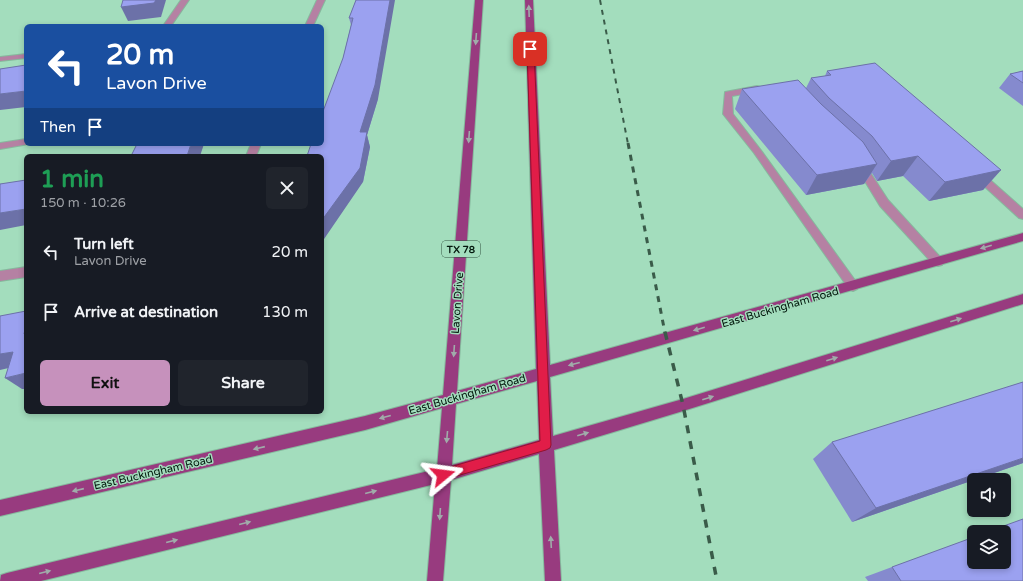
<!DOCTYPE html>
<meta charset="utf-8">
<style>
body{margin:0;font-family:"Varela Round",sans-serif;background:#20242c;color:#f1f3f6;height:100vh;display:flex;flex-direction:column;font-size:15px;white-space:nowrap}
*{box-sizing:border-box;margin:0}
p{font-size:13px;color:#9ea1a6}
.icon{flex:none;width:22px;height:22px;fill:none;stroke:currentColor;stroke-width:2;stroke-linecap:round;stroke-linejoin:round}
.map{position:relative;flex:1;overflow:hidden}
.details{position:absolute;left:24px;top:154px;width:300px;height:260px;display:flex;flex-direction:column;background:#171b24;border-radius:6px;box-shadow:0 2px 6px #0003}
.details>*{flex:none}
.guide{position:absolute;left:24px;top:24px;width:300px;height:122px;border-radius:6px;box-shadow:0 2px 6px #0003;background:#1a4fa0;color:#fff;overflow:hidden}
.buttons{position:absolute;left:967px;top:473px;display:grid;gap:8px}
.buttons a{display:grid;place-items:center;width:44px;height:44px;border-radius:6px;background:#171b24;box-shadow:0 2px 6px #0003;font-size:20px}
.pin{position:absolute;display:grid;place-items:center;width:34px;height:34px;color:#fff;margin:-17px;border-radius:8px;box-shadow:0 2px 6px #0006}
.me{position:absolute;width:44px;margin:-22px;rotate:74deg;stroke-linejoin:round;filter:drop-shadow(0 0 3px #0008)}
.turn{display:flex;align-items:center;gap:14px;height:84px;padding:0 16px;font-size:18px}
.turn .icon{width:52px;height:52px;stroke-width:2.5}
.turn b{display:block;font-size:28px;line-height:34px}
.then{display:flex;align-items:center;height:38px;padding:0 16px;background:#0003;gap:8px;font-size:15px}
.round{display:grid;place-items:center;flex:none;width:42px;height:42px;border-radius:6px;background:#20242c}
.headline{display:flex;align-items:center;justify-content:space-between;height:68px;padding:0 16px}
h1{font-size:24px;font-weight:700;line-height:30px;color:#1e9e55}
.action{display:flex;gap:8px;margin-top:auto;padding:8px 16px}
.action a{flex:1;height:46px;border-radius:6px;background:#c691bc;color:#111;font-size:16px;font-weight:700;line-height:46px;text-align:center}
.action a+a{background:#20242c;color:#f1f3f6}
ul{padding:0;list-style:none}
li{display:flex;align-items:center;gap:12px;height:60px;padding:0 16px}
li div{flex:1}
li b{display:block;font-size:15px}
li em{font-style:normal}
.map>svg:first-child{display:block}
</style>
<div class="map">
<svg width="1023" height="581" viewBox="0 0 1023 581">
<rect width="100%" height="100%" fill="#a3ddbd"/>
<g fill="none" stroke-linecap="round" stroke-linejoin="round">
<defs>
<g id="minor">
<polygon points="181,0 189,0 171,26 163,26"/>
<polygon points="317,0 325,0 313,26 305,26"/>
<polygon points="26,54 26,58 0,61 0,57"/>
<polygon points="757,86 760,87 761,89 760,91 732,96 733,114 760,149 857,283 859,286 857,289 853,291 849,289 754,153 723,114 725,92"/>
<polygon points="26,139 26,144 29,144 0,149 0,143"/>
<polygon points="251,144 261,144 256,156 246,156"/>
<polygon points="860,162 864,163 888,200 942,259 944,262 942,265 938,266 934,265 880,206 855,165"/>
<polygon points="976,170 980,171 1023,209 1023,219 1019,218 972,175 971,173 972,171"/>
<polygon points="26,267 26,277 0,281 0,271"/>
</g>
<path id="major" d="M475,0H483L457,391L536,369L525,0H533L550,365L1023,233V241L550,377L553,436L683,399L1023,294V304L683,411L554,450L561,581H545L539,454L451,480L443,581H427L435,484L41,581H0L1,575L7,573L437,469L442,408L365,430L0,516V500L365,416L443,395ZM537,381L539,440L452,465L456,404Z"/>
</defs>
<use href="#minor" stroke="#86b99d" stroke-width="2"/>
<use href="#major" stroke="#86b99d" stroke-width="2"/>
<use href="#minor" fill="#b581a3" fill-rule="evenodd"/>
<use href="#major" fill="#983b7f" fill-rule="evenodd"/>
<polyline stroke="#3a5b49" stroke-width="2" stroke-dasharray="5 5" stroke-linecap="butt" points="600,0 628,144"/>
<polyline stroke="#3a5b49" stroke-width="3" stroke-dasharray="6 6" stroke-linecap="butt" points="628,143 665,333"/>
<polyline stroke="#3a5b49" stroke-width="3.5" stroke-dasharray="8 8" stroke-linecap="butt" points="665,332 683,405 717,581"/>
</g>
<g fill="#858ace">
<polygon points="356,0 378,99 367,135 370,147 363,182 343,58 351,25 349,18"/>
<polygon points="827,71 1001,170 983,190 929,201 903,176 877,181 872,173 864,184 806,195 735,109 742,89 806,88 811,78 825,76"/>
<polygon points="1023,71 1023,106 999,88 1010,74"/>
<polygon points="832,442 1023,463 852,522 813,459"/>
<polygon points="892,567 1023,581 868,581 865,577"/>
</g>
<g fill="#6c71a8">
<polygon points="156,0 166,0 161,17 128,21 121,7"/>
<polygon points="390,0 395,0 378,99 367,135 370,147 363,182 322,242 322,220 360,132"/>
<polygon points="26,91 26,107 0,110 0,94"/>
<polygon points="191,144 204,144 200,156 187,156"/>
<polygon points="918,156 903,176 877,181 891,161"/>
<polygon points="877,164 864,184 806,195 817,175"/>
<polygon points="1001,170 983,190 929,201 945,182"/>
<polygon points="26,209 26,225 0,230 0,213"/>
<polygon points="26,326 26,335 24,334"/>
<polygon points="13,352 26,364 0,370 0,354"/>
<polygon points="26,373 26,389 22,389 5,378"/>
<polygon points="1023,458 1023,463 852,522 876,508"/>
</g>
<g fill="#9ba1f0" stroke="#6c71a8">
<polygon points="123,0 156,0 154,3 121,7"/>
<polygon points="356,0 390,0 375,85 360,132 367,132 360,168 322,220 322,156 307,156 311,144 322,144 322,114 343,58 353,18 349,18"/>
<polygon points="875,63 1001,170 945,182 918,156 891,161 872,136 829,98 811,78 831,75 827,71"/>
<polygon points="26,65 26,91 0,94 0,69"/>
<polygon points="1023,71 1023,83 1010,74"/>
<polygon points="798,80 821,104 863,142 877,164 817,175 742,89"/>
<polygon points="137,144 191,144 187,156 131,156"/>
<polygon points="26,180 26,209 0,213 0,184"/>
<polygon points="26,311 26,326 24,334 26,334 26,373 5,378 13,352 0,354 0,316"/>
<polygon points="1023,382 1023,458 876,508 832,442"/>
<polygon points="1023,519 1023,581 901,581 892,567 974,537 974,562 1004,562 1004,532 987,532"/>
</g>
<defs><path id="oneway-solid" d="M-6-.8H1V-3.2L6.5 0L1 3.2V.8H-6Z"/></defs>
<g fill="#a0acaa">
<use href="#oneway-solid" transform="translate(529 11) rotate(-92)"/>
<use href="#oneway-solid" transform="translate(476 39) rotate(94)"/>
<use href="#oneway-solid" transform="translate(469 137) rotate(94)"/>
<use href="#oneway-solid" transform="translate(986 247) rotate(164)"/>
<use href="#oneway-solid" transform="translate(956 320) rotate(-18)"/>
<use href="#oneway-solid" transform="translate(699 329) rotate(164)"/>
<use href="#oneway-solid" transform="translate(454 351) rotate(94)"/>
<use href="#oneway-solid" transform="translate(832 359) rotate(-17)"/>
<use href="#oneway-solid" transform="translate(574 364) rotate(165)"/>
<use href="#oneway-solid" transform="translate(708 398) rotate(-17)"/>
<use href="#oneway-solid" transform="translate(385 417) rotate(165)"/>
<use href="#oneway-solid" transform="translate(583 434) rotate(-16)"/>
<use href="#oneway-solid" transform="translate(447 437) rotate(95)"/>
<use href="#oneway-solid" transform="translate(259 448) rotate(167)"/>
<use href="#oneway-solid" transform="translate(78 490) rotate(167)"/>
<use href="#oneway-solid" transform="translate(371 492) rotate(-14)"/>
<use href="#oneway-solid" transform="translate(440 514) rotate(94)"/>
<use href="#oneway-solid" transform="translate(245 523) rotate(-14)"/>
<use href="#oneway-solid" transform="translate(172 541) rotate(-14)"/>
<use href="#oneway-solid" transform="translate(551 542) rotate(-93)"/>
<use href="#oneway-solid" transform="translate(45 572) rotate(-14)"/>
</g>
<polygon fill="#e11d48" stroke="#92132f" points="530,47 534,49 551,445 550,448 546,450 443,480 439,479 437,475 439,471 443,469 540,441 527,49"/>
<g text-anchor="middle" stroke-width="3" stroke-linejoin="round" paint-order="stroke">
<rect fill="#a3ddbd" stroke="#325241" stroke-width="1" x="442" y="241" width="38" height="16" rx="3"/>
<g font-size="10" font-weight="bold" fill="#02170c">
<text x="461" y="253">TX 78</text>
</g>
<g font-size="11" fill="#02170c" stroke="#a3ddbd">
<text transform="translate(457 303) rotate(-86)" y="4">Lavon Drive</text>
<text transform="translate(780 307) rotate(-16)" y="4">East Buckingham Road</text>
<text transform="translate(467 394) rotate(-16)" y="4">East Buckingham Road</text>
<text transform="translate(153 472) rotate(-13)" y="4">East Buckingham Road</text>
</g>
</g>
</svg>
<div class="buttons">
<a><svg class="icon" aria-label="sound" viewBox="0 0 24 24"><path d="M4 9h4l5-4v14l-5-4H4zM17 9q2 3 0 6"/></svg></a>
<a><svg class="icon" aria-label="layers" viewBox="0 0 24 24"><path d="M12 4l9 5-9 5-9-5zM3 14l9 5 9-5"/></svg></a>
</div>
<div class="pin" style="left:530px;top:49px;background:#d93025"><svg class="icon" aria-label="arrive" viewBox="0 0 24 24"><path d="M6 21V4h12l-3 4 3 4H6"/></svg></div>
<svg class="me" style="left:443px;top:475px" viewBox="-20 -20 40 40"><path d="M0-17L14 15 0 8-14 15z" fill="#e11d48" stroke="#fff" stroke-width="4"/></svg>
<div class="guide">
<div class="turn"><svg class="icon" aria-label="left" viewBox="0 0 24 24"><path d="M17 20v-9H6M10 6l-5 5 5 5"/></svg><div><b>20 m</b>Lavon Drive</div></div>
<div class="then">Then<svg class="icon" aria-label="arrive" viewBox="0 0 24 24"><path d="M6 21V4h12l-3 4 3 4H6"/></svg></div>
</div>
<section class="details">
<div class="headline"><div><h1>1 min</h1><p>150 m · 10:26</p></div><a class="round"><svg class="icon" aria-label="close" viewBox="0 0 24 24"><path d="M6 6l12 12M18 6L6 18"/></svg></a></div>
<ul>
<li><svg class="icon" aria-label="left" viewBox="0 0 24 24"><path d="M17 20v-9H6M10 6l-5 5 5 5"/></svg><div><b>Turn left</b><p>Lavon Drive</p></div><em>20 m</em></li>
<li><svg class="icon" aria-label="arrive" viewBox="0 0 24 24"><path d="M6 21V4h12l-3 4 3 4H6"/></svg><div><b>Arrive at destination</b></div><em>130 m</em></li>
</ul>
<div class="action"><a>Exit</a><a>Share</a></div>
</section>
</div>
